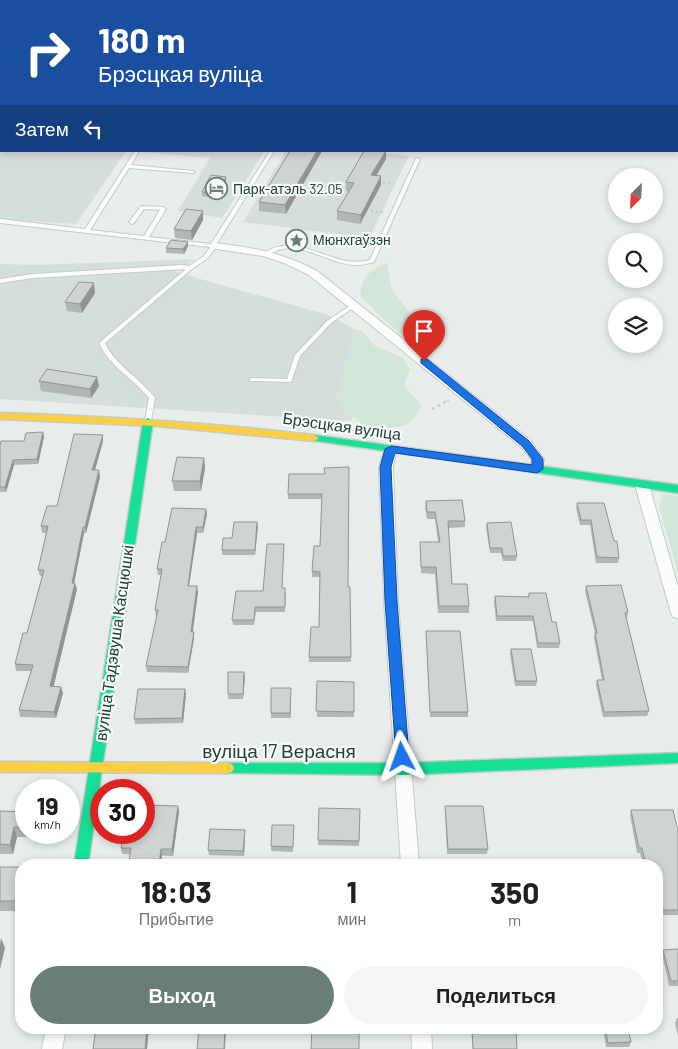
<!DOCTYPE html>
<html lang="ru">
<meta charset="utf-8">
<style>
body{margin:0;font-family:Barlow,sans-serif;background:#f6f6f6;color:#202124;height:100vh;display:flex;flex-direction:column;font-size:19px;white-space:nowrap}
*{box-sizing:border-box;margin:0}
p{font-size:16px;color:#757577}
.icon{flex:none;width:28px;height:28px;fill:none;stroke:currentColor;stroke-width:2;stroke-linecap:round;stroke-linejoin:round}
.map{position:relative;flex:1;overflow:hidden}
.drawer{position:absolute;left:15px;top:859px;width:648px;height:175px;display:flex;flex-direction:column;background:#fff;border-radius:20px;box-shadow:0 2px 8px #0003}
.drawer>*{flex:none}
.hud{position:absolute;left:0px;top:0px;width:679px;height:152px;box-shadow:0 2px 8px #0003;background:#1a4fa0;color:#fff;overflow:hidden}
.needle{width:32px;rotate:204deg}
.controls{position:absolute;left:608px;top:168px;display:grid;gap:10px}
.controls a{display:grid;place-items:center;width:55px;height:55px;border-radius:50%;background:#fff;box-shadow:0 2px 8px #0003;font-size:25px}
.speed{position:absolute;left:15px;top:779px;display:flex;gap:10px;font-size:25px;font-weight:700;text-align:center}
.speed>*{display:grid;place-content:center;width:65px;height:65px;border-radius:50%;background:#fff;box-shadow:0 2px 8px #0003;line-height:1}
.speed small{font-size:12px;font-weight:400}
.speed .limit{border:8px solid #d22;background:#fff;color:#111}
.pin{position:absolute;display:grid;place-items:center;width:42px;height:42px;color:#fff;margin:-51px -21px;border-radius:50% 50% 50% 0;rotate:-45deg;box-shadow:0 0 5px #0007}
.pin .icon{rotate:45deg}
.me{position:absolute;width:55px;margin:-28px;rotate:356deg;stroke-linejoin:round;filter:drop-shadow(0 0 4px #0008)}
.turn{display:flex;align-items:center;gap:18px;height:105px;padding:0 15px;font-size:22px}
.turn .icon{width:65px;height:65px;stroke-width:2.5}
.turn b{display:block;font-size:35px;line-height:42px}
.then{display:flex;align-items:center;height:48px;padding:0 15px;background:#0003;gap:10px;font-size:19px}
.eta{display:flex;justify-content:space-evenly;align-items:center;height:85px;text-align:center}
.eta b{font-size:30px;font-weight:700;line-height:35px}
.button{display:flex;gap:10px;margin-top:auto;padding:10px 15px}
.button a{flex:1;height:58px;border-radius:30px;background:#697e78;color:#fff;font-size:20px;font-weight:700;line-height:58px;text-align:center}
.button a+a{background:#f6f6f6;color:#202124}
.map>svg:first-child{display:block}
</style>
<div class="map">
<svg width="678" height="1049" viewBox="0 0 678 1049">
<rect width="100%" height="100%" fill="#e8edeb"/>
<g fill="#d6dedb">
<polygon points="0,59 1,151 126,151 76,224 0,219"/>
<polygon points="265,151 222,218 178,211 210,158 143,152"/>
<polygon points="286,151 371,151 409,156 369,238 243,222"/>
<polygon points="195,259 176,272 328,315 364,334 359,382 351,421 0,399 0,264 37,265"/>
</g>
<g fill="#d1e6d8">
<path d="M387,263L392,290L432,342C412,354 376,310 361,297C358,281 372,267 387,263Z"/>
<path d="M361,330L374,345L403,358L410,370L404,385L421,405C411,434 388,427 363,427L359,420L345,414L336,401L353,331Z"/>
<polygon points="663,494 678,496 678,573 659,507"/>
</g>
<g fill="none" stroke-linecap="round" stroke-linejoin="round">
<defs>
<g id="lane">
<rect x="0" y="119" width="1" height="2"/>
<rect x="0" y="144" width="1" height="3"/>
<path d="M135,151H139L131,165L193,171L195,172L193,173L129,168L90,230L144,236L160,210L144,209L134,223L132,224L129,222L141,206L163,207L166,209L149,237L211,244L270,151H274L216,245L217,246L208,258L192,269L105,343C116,366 140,378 155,398L151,421L148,423L145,421L149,398C133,378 110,367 99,343L186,269L33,278L0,283V279L33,274L182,265L189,266L204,256L210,247L0,223V219L85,229Z"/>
<path d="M416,158L420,159L374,262C369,263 363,265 358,265C332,266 308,244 282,249C277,250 272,253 267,255L264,253C292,234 318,256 347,261C355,262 362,262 370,260Z"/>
<polygon points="354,303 356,304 356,306 331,323 300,356 291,382 250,381 249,380 250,379 252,378 287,379 295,355 327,321"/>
</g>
<g id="street">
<path d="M214,243C251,247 284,253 317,271L530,440L544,459L542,472H532L531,459L520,446L309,275L284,263L263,256L210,248V244Z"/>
<polygon points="391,445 397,449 393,467 398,601 419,865 401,865 384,601 379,467 385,449"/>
<polygon points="642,481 649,485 678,587 678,618 673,617 671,613 635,485"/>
<polygon points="46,1028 66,1028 62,1049 42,1049"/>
<polygon points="411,1028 431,1028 432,1049 412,1049"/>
</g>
<g id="fast">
<polygon points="148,418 153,421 88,865 74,865 143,421"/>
<polygon points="314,435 678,485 678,493 310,440 309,438 310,436"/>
<polygon points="678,753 678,763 403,775 227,773 222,772 220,768 222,764 227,763 403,763"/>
</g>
<g id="slow">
<path d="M0,413C105,416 210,423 314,435L319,438L314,441L157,426L0,419Z"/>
<polygon points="0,762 227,763 232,764 234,768 232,772 227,773 0,772"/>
</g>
</defs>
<use href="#lane" stroke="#c5cac8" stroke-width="2"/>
<use href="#street" stroke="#c5cac8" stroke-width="2"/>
<use href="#fast" stroke="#c3cbc8" stroke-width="3"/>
<use href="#slow" stroke="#c3cbc8" stroke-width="3"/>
<g stroke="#c3ccca" stroke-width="1" stroke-dasharray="1 2.5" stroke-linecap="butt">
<polyline points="383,155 408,158"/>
<polyline points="215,177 232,151"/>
</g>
<g stroke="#c3ccca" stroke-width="2" stroke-dasharray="2 3" stroke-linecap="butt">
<polyline points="215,177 216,175"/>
<polyline points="378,182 398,184"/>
<polyline points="366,210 383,212"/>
<polyline points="447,401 450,399"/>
</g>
<polyline stroke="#c3ccca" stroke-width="2.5" stroke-dasharray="2.5 4" stroke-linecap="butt" points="432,409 449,400"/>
<use href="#lane" fill="#fcfcfc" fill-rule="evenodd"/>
<use href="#street" fill="#fcfcfc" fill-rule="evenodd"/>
<use href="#fast" fill="#16e098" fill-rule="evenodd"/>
<use href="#slow" fill="#ffcf43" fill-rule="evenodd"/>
</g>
<g fill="#b2b6b5">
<polygon points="290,151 322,151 286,214 259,211 259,202"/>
<polygon points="386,159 376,176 381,176 381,185 360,224 337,220 337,211 349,192 346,191 346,182"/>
<polygon points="226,181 220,193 217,193 215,198 202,196 202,192"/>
<polygon points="203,220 192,240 175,238 174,229"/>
<polygon points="188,242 188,246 184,254 166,253 166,248"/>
<polygon points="95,293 82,313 67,311 65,302"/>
<polygon points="39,381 99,386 91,398 41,391"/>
<polygon points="43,432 44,437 38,464 14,465 6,492 0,492 0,445 24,441"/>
<polygon points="103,435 103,441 95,470 100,477 86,533 84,533 74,583 77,589 53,687 63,693 56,718 20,717 19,710 31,671 16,671 15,664 27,633 42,576 40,576 38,570 46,533 42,533 41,526 57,506"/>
<polygon points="204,458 205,468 201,491 174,491 172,481"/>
<polygon points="324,474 348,587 350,587 351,662 309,662 309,657 319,627 320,577 312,577 312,571 320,546 322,499 288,499 288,494"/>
<polygon points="426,501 465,521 465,527 448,528 452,584 469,606 469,613 438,613 435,574 421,573 420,542 438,542 435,519 427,519 425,508"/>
<polygon points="577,503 614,541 619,558 618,563 596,563 590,525 580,525 576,508"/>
<polygon points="206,509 207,514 203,533 197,533 189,586 198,592 192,632 194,632 194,638 188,673 147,672 146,666 157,616 156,616 155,610 161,575 158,575 157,569 165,542"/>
<polygon points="257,522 255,555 222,555 222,550"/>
<polygon points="487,523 517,556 516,561 503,561 501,553 490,553 486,528"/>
<polygon points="284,549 282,588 286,593 285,612 256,612 254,625 233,625 232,620 263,591"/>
<polygon points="586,586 628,612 627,618 626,618 649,711 647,716 603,717 596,685 597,680 602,680 594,638 595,633 585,591"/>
<polygon points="529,593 552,622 560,643 559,648 537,648 533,621 496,621 494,602 495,596 528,597"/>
<polygon points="426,631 468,712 468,717 430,717"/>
<polygon points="511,649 537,681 536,686 515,686 510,654"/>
<polygon points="245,677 243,699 228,699 228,694"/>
<polygon points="317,681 354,682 354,717 317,717"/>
<polygon points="291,688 291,718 271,718 271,713"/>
<polygon points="186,694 183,723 135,724 134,719"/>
<polygon points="178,806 179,812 173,856 122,854 121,848"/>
<polygon points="445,806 488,849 487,854 447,854 445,811"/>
<polygon points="360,809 359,846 318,845 318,840"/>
<polygon points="631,810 678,830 678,915 656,915 656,865 643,865 640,853 637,853 630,815"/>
<polygon points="0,811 26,812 26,832 30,832 29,837 17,837 13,854 0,854"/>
<polygon points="245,830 244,856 209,855 208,850"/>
<polygon points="294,830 293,852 271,851 271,846"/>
<polygon points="0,867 21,867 21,892 18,911 0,911"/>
<polygon points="678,949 678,986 669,986 662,954 663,950"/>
<polygon points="677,1018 678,1018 678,1037 675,1023"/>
<polygon points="471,1028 516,1028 517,1049 473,1049"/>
<polygon points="603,1028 628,1028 631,1042 629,1047 606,1047"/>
</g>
<g fill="#919493">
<polygon points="317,151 322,151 286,214 285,205"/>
<polygon points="386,151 386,159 371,184 371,175"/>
<polygon points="381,176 381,185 360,224 361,215"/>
<polygon points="226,177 226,181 220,193 220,189"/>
<polygon points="217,189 217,193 215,198 215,193"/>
<polygon points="203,211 203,220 192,240 191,231"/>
<polygon points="188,242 188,246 184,254 183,249"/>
<polygon points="94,283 95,293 82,313 80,304"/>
<polygon points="97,377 99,386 91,398 90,389"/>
<polygon points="43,432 44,437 38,464 37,459"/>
<polygon points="103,435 103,441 93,477 92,470"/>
<polygon points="204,458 205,468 201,491 200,481"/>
<polygon points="13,460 14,465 6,492 5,487"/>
<polygon points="99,470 100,477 86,533 85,527"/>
<polygon points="206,509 207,514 203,533 203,527"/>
<polygon points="257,522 258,527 255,555 255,550"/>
<polygon points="83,527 84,533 73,589 72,583"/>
<polygon points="196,527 197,533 188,592 188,586"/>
<polygon points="75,583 77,589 52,693 50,686"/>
<polygon points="197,586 198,592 192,638 191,632"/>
<polygon points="194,632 194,638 188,673 188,667"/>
<polygon points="244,672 245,677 243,699 243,694"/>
<polygon points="61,687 63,693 56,718 54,712"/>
<polygon points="185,689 186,694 183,723 182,718"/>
<polygon points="178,806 179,812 173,856 172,849"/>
<polygon points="14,827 17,837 13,854 10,845"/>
<polygon points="245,830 245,835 244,856 243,851"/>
<polygon points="161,849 162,855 161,865 159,865"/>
<polygon points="21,867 21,892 18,911 15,901"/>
<polygon points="1,938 5,948 0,969 0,945"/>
<polygon points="147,1028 149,1028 147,1049 145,1049"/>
<polygon points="225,1028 226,1028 225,1049 224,1049"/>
</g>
<g fill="#cfd4d2" stroke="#919493">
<polygon points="290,151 317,151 285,205 259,202"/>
<polygon points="364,151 386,151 371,175 381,176 361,215 337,211 354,183 346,182"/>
<polygon points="211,175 226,177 220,189 217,189 215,193 202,192"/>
<polygon points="186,209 203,211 191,231 174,229"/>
<polygon points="171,240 188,242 183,249 166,248"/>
<polygon points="79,282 94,283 80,304 65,302"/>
<polygon points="47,369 97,377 90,389 39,381"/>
<polygon points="43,432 37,459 13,460 5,487 0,487 0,445 1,441 24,441 26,433"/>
<polygon points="74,434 103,435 92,470 99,470 85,527 83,527 72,583 75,583 50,686 61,687 54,712 19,710 33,665 15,664 23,633 27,633 44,570 38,570 48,526 41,526 47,506 57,506"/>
<polygon points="177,457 204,458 200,481 172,481"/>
<polygon points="349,467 348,587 350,587 351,657 309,657 311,627 319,627 320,572 312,571 314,546 320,546 322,494 288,494 289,474 325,474 324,468"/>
<polygon points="462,500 465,521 448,521 452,584 467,584 469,606 439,606 436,567 421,567 420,542 440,542 435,512 427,512 426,501"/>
<polygon points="577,503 604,503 614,541 617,541 619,558 597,557 591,520 581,520"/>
<polygon points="172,508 206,509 203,527 196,527 188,586 197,586 191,632 194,632 188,667 146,666 158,610 155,610 162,569 157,569 162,542 165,542"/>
<polygon points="234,522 257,522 255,550 222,550 223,538 232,538"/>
<polygon points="511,522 517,556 503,556 502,548 490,548 487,523"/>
<polygon points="267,544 284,544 282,588 285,588 285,607 255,607 254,620 232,620 236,591 263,591"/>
<polygon points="621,585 628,612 625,613 649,711 604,712 597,680 604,680 595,633 597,633 586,586"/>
<polygon points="529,593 546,593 552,622 556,622 560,643 538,643 533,616 497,616 495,596 529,597"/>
<polygon points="426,631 460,631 468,712 430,712"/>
<polygon points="511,649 531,649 537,681 516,681"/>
<polygon points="228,672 244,672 243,694 228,694"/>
<polygon points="317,681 354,682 354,712 316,711"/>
<polygon points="271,688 291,688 290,713 271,713"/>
<polygon points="138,689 185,689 182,718 134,719"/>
<polygon points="144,805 178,806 172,849 161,849 159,865 128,865 131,848 121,848 124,832 144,832"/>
<polygon points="445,806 483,806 488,849 448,849"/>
<polygon points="319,808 360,809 359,841 318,840"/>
<polygon points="631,810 673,810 678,830 678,910 657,910 656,906 656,865 646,865 642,848 639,848"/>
<polygon points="0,811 26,812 26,827 14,827 10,845 0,844"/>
<polygon points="272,825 294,825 293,847 271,846"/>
<polygon points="210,829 245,830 243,851 208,850"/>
<polygon points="531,861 555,861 556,865 531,865"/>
<polygon points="0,867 21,867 15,901 0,901"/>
<polygon points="678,949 678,981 671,981 663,950"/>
<polygon points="96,1028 147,1028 145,1049 93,1049"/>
<polygon points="199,1028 225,1028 224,1049 197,1049"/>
<polygon points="312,1028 359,1028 359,1049 311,1049"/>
<polygon points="472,1028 516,1028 517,1049 473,1049"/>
<polygon points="605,1028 628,1028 631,1042 608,1043"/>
</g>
<polygon fill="#1a73e8" stroke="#114b97" points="421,359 427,359 529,441 543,459 543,469 537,473 395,453 391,467 397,601 409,757 407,761 398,761 396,757 385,601 380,467 385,449 391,446 532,465 532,459 522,446 421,363"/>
<defs>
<symbol id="hotel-ring" viewBox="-11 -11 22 22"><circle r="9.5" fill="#f7fbf9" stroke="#697e78" stroke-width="1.5"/><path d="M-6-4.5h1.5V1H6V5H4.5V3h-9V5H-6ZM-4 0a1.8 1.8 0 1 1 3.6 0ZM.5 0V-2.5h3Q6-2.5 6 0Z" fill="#697e78"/></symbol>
<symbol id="sight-ring" viewBox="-11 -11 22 22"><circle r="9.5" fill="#f7fbf9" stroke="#697e78" stroke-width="1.5"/><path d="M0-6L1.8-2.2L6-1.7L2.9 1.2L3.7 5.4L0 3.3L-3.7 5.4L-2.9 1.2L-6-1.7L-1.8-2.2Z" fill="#697e78"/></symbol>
</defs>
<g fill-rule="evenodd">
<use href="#hotel-ring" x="204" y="176" width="25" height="25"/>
<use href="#sight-ring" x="284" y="228" width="25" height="25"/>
</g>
<g text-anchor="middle" stroke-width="4.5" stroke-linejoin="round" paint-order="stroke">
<g font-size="14" fill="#24423a" stroke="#f7fbf9" text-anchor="start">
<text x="233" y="194">Парк-атэль 32.05</text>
<text x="313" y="245">Мюнхгаўзэн</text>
</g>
<g font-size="16" fill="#24423a" stroke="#f7fbf9">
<text transform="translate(342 426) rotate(8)" y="6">Брэсцкая вуліца</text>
<text transform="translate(114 643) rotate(-82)" y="6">вуліца Тадэвуша Касцюшкі</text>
</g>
<g font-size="19" fill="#24423a" stroke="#f7fbf9">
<text x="279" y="758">вуліца 17 Верасня</text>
</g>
</g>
</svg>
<div class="controls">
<a><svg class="needle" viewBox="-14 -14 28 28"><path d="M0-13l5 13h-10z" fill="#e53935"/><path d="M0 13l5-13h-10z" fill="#757577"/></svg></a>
<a><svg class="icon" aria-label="search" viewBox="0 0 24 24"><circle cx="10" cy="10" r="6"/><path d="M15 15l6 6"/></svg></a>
<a><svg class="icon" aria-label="layers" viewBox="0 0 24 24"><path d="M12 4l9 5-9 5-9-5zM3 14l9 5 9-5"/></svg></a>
</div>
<div class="speed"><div>19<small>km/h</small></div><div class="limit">30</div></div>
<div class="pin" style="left:424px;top:361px;background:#d93025"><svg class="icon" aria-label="arrive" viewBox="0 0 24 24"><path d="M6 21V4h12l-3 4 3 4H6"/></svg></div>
<svg class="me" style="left:402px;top:757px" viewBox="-20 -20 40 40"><path d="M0-17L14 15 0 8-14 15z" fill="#1a73e8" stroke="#fff" stroke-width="4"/></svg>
<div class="hud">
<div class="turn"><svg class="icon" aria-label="right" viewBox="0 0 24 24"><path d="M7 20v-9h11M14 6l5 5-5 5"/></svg><div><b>180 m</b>Брэсцкая вуліца</div></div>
<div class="then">Затем<svg class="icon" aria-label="left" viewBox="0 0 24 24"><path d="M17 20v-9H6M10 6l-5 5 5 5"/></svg></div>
</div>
<section class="drawer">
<div class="eta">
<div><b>18:03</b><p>Прибытие</p></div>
<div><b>1</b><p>мин</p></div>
<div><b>350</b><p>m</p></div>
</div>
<div class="button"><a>Выход</a><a>Поделиться</a></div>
</section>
</div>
